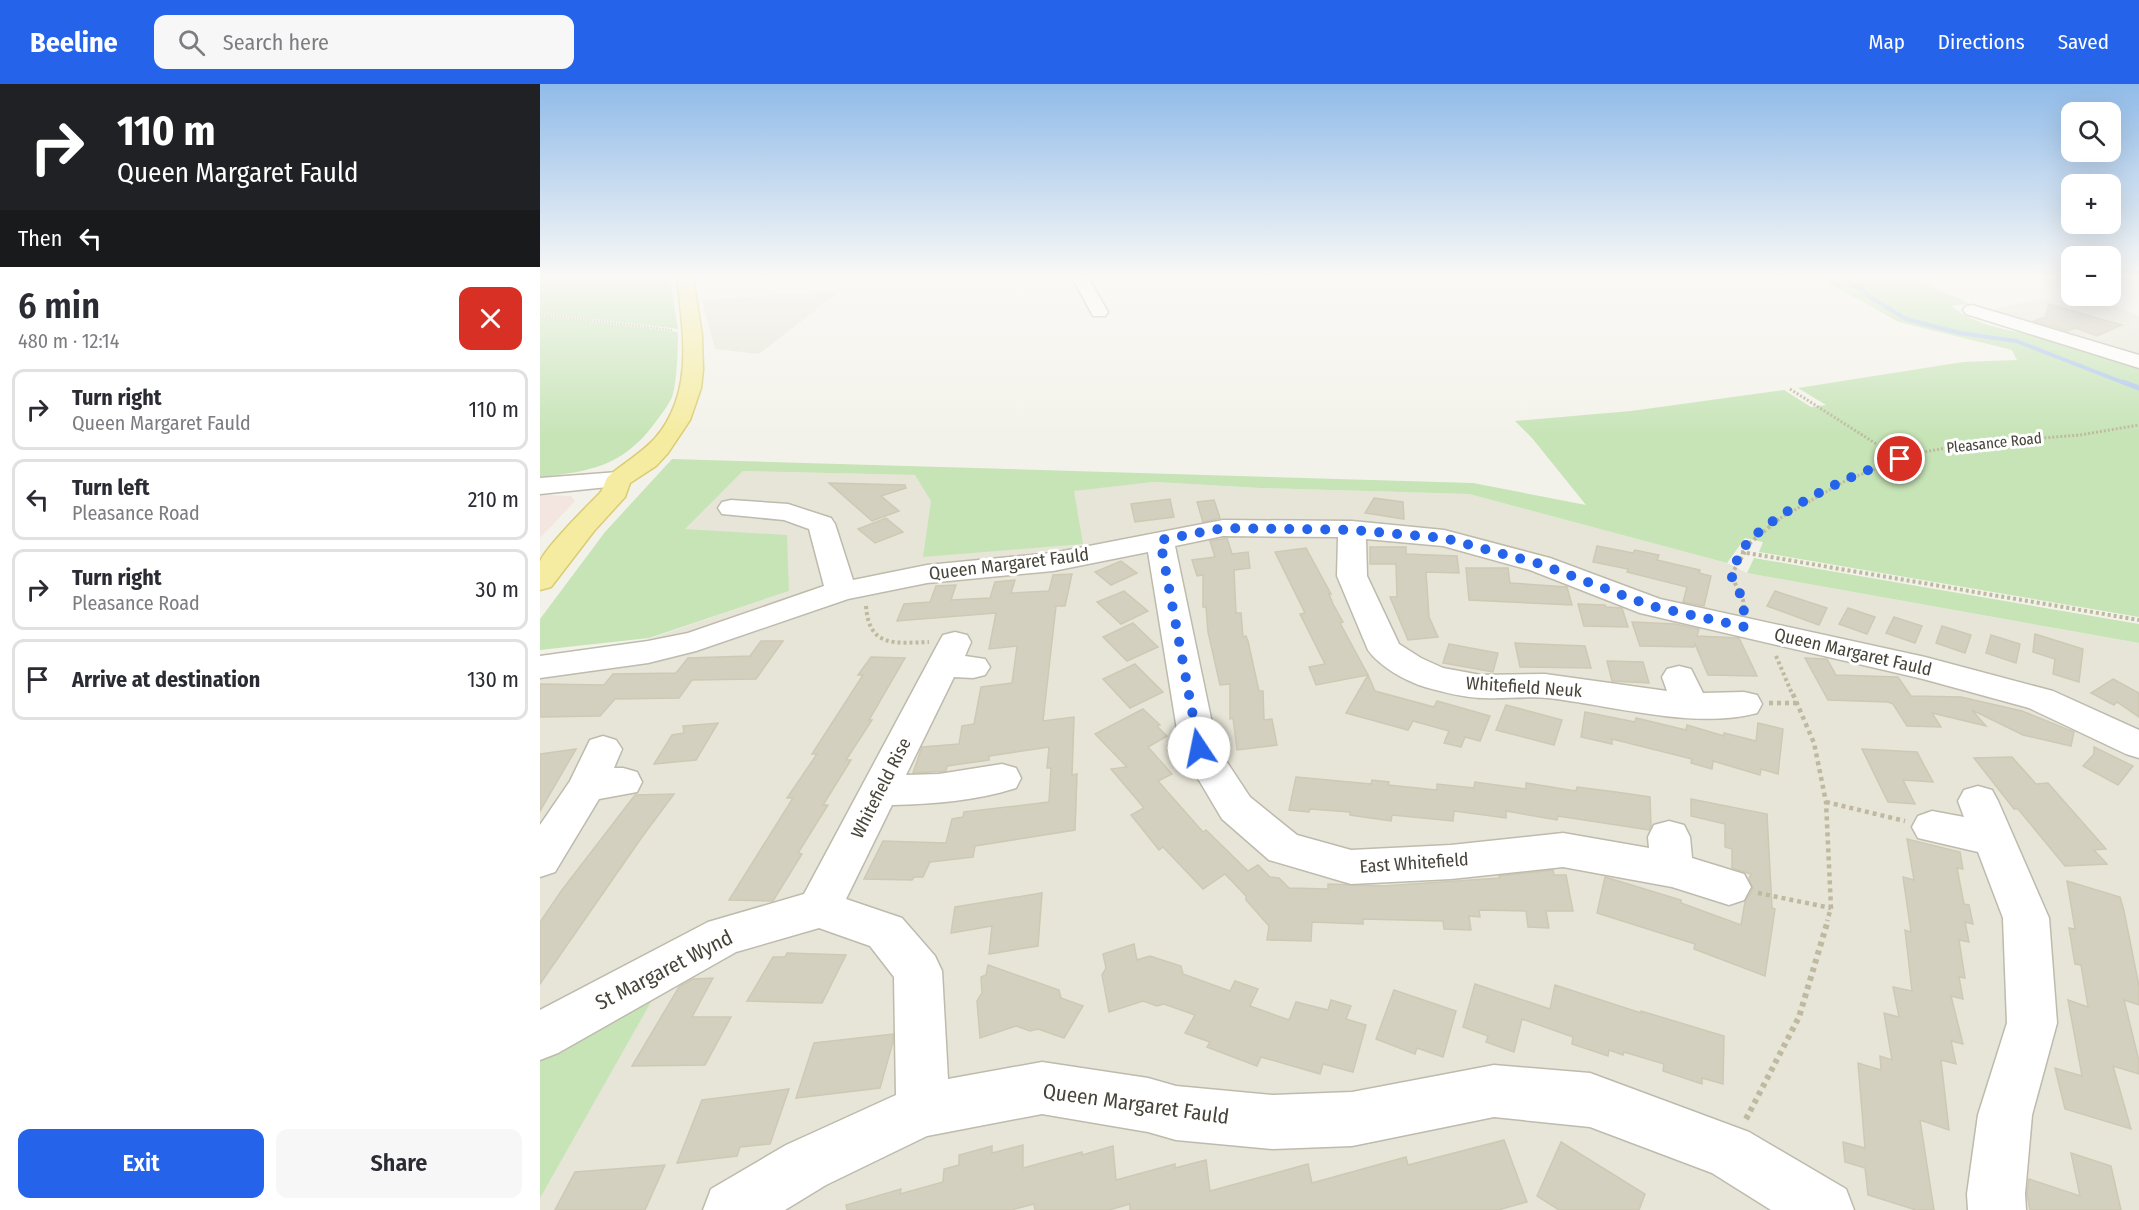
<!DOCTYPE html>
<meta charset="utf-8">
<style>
body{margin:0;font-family:"Fira Sans Condensed",sans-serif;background:#f7f7f7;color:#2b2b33;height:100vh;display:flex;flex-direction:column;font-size:22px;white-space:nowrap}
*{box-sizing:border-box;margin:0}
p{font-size:20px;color:#7c7c81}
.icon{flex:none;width:33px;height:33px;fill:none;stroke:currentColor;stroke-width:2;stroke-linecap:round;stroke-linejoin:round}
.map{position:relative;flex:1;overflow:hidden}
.side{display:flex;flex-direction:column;background:#fff;width:540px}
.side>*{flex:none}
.banner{background:#202124;color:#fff;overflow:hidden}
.tools{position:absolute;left:1521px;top:18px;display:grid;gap:12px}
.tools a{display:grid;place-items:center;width:60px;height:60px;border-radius:12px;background:#fff;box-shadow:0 6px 24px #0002;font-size:30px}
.pin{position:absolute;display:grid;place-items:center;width:51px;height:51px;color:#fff;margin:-26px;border:3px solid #fff;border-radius:50%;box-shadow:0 2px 6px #0007}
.me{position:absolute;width:66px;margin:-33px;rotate:349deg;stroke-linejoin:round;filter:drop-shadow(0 0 4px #0008)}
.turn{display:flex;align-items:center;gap:21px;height:126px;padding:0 18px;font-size:27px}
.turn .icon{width:78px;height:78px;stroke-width:2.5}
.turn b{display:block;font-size:42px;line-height:51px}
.then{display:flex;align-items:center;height:57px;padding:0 18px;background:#0003;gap:12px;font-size:22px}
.round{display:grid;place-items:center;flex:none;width:63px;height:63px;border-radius:12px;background:#f7f7f7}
.summary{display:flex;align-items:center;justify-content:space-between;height:102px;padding:0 18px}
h1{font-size:36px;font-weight:600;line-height:45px}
.primary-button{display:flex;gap:12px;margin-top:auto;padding:12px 18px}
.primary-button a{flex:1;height:69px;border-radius:12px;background:#2563eb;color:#fff;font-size:24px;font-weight:600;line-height:69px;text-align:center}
.primary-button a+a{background:#f7f7f7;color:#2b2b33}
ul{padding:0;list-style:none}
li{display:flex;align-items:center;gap:18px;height:81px;margin:0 12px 9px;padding:0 6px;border:3px solid #e1e1e2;border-radius:12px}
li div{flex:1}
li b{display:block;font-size:22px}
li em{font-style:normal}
header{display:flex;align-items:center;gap:36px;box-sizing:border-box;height:84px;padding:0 30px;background:#2563eb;color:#fff}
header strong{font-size:28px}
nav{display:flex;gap:33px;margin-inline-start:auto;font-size:21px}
.search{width:420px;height:54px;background:#f7f7f7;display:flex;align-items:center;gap:15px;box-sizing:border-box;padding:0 21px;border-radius:12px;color:#7c7c81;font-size:22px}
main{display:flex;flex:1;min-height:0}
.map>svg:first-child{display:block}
</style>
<header>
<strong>Beeline</strong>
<div class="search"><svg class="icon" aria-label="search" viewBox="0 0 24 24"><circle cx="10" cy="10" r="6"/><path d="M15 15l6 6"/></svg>Search here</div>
<nav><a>Map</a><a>Directions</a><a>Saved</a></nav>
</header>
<main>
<section class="side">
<div class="banner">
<div class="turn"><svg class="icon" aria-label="right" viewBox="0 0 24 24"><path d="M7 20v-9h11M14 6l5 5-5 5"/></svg><div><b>110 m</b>Queen Margaret Fauld</div></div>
<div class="then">Then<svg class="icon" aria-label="left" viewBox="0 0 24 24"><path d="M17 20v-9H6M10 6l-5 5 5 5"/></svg></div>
</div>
<div class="summary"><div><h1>6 min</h1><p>480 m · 12:14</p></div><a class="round" style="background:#d93025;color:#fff"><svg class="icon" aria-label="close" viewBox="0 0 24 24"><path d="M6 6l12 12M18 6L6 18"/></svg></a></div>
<ul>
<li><svg class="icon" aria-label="right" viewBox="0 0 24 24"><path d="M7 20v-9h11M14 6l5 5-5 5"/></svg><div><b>Turn right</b><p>Queen Margaret Fauld</p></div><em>110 m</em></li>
<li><svg class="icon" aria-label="left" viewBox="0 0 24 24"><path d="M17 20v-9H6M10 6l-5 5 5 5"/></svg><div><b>Turn left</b><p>Pleasance Road</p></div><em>210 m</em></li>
<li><svg class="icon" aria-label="right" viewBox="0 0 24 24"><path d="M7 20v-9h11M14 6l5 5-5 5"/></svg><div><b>Turn right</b><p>Pleasance Road</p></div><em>30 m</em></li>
<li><svg class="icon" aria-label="arrive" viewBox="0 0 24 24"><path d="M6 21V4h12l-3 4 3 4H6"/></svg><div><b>Arrive at destination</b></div><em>130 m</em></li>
</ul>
<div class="primary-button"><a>Exit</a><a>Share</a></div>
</section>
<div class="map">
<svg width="1599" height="1126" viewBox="0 0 1599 1126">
<rect width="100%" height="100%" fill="#f3f2ea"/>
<g fill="#e7e5d8">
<polygon points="300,207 219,270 175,265 162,216"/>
<polygon points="1500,215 1574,221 1599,232 1599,276 1446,227"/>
<polygon points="203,387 375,391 520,408 614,398 720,404 929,410 1187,479 1207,489 1599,559 1599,1126 0,1126 0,592 249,507 144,445"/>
</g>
<polygon fill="#f3e5df" points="0,411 31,412 35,417 0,454"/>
<g fill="#c7e4b7">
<polygon points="0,193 130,193 138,245 0,229"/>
<path d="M1278,193H1368L1429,219L1412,222C1436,246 1502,251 1536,259C1557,264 1578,272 1599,279V533L1219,468L1223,458L1205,454L1187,479L929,410L720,404L614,398L534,407L543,460L383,473L391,417L375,391L203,387L145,445L247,451L249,507L109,554L0,566V535L65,448L132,375L933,399L1046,421L992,354L975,337L1091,327L1244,306L1271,323L1286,321L1258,304L1423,278L1477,276L1472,266L1359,238Z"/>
<path d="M0,231L138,248C138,262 137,300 132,313C128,322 120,332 114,340C83,382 49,388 0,393Z"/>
<polygon points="1214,474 1599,540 1599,559 1207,489"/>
<polygon points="120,902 0,1114 0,963"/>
</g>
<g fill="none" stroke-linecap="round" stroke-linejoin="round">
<polyline stroke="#acc6ea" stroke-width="4" points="1306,193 1309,200 1323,205 1330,213 1366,235 1420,249 1476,257 1587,300"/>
<polyline stroke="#acc6ea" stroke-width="5" points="1583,298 1599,304"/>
</g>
<g fill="#d4d0c0" stroke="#cec9b4" stroke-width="1.5">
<polygon points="1509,220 1564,236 1582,241 1557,252 1536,244 1527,247 1494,237 1505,233"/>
<polygon points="289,399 365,401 366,404 341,412 359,427 332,437"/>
<polygon points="834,414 863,418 864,435 825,429"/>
<polygon points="630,415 634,433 595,438 591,420"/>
<polygon points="674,416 680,434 663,438 657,418"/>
<polygon points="346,434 363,448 335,459 318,445"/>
<polygon points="687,454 692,470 708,468 710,484 694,486 696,529 701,529 703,553 706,552 708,557 719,607 723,607 724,636 732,635 737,661 697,666 693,634 690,635 690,600 680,601 668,548 666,523 663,523 663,491 657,492 652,476 675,473 670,457"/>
<polygon points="1057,462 1093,469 1095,466 1119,471 1117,476 1160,486 1159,489 1171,492 1164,522 1143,518 1147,503 1087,488 1088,485 1053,478"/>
<polygon points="830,463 866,463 866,470 917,472 919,489 886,488 889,533 898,553 868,556 850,513 857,513 856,480 830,480"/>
<polygon points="766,464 791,510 789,510 793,520 803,538 800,539 828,591 776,601 769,583 785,580 760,530 765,529 735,468"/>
<polygon points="581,477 597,489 571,501 555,488"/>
<polygon points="926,484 968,484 970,499 1027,503 1032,521 929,516"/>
<polygon points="532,490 525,522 516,522 503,637 534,633 532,691 537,690 535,746 435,762 433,773 390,778 383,793 374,793 372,796 324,795 343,757 406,759 412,735 423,733 424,728 509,718 511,684 507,684 509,663 449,672 449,676 407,682 406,687 373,689 382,663 419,660 422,642 434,640 441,603 472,599 477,562 449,565 456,529 357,537 364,520 390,518 396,502 416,501 411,516 450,514 455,498 475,496 471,509 509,507 513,491"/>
<polygon points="584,507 608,527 581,540 557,518"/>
<polygon points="1235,507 1287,524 1279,541 1227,522"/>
<polygon points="1038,520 1065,521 1066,523 1082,524 1088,543 1044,542"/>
<polygon points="1308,524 1335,533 1327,550 1299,540"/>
<polygon points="1354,533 1382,542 1375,559 1346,549"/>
<polygon points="1092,538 1135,540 1159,545 1157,552 1199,554 1217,592 1168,591 1155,560 1154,563 1100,562"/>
<polygon points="593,539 618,563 587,577 563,553"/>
<polygon points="1402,542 1431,551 1425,569 1396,559"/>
<polygon points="1495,550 1543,565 1539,598 1513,590 1515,575 1493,568"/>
<polygon points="1451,551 1480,560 1476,579 1446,569"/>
<polygon points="221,557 243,557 216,595 152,596 139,614 75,615 60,632 0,633 0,600 64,601 73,590 136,589 148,574 210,572"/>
<polygon points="975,559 1045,562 1051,584 980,583"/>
<polygon points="909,560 958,569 953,588 903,579"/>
<polygon points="331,573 365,574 329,636 332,636 306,676 311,676 283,721 288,721 258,769 262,770 233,817 189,816 253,714 247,714 277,670 272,670 323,591 318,591"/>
<polygon points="1265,574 1287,575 1296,591 1358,593 1371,612 1421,613 1482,627 1534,648 1531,662 1483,651 1432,626 1446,642 1392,629 1401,643 1367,642 1353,620 1348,618 1288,616"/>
<polygon points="1067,577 1103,578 1109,599 1072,597"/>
<polygon points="595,580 623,608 590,624 563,595"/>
<polygon points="828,591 835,607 894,623 897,617 950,632 940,657 925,653 921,663 904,659 909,647 873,637 868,646 806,629"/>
<polygon points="1573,595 1599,609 1599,633 1577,618 1574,621 1551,609"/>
<polygon points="966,621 1022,636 1014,661 956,646"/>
<polygon points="603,625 620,641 617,642 627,652 608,663 632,690 618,697 663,748 666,746 708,787 718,781 730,793 739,794 749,804 788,805 788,800 844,802 960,794 959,792 1013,786 1014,791 1026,791 1033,827 1006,827 1009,844 988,843 986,827 939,826 940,833 929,832 931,846 904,845 903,837 823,835 823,840 772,838 771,857 727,856 729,842 706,816 706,812 685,790 663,805 623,763 619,766 591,731 604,724 571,685 587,683 555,650"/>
<polygon points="1045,628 1095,638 1096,634 1146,646 1147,641 1184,652 1184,649 1216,657 1218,639 1243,645 1238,690 1221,685 1220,691 1173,677 1172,685 1151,679 1152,675 1072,655 1072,660 1041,653"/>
<polygon points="178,639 156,676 114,680 132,651 144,649 143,642"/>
<polygon points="1554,663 1593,682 1578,701 1543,682 1554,670"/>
<polygon points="36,665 0,727 0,670"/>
<polygon points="1322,665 1377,668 1393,698 1363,696 1375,720 1348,718"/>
<polygon points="1472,673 1496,700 1508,699 1566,765 1554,766 1567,780 1525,782 1478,725 1474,725 1434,674"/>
<polygon points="756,693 831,700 832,696 849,698 848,701 897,706 897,700 934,704 935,698 986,705 986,699 1036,707 1037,703 1076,708 1110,713 1111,741 1109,746 1018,732 1017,736 966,727 966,734 914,727 913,737 852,731 851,737 810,731 810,728 770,725 769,728 749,726"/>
<polygon points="134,710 102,753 0,900 0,838 22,806 95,711"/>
<polygon points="1151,715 1227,730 1232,824 1235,825 1225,892 1154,865 1155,860 1057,829 1065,793 1141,816 1141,819 1201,841 1205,818 1213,804 1209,795 1211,790 1192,784 1192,765 1185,763 1185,740 1151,732"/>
<polygon points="1367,755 1420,768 1423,785 1417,784 1424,820 1429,821 1433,840 1425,838 1429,858 1419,856 1425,894 1419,893 1423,915 1411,912 1423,960 1411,957 1416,980 1401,976 1409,1046 1380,1036 1394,1126 1376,1126 1328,1111 1325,1084 1305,1078 1303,1058 1325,1064 1318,979 1341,986 1340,972 1352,976 1344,929 1359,933 1353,903 1372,907 1365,846 1371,848 1363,793 1374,796"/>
<polygon points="1527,797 1580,813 1584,827 1599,902 1599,921 1584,916 1599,977 1599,990 1573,982 1591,1045 1525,1025 1515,984 1542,992 1528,916 1548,923 1541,881 1535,880 1529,844 1535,845"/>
<polygon points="502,809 498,862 449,870 452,842 411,849 415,823"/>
<polygon points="594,860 597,876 610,872 641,882 643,890 690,907 695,897 718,905 710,922 749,936 756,918 788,926 791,916 811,922 806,935 826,941 813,988 783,980 780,990 721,973 717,982 667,963 670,958 645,949 655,931 624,920 617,922 603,917 569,928 562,891 566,884 563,870"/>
<polygon points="247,869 306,871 282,919 207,917 233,873 245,873"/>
<polygon points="448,881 519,906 521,914 543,922 524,954 498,945 490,947 476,942 440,954 437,917 442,909 441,893 446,891"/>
<polygon points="173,894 152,933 191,933 165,981 92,982 139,903 153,895"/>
<polygon points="935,900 1010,925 1015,901 1101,929 1101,927 1184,952 1183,1000 1162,994 1162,1000 1123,987 1124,980 1084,968 1083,971 1069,966 1068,972 1032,960 1033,953 982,935 974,968 946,958 948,952 923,943"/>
<polygon points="854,906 916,927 903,973 877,964 875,970 836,955"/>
<polygon points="353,950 353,958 340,1004 256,1014 274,959"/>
<polygon points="249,1005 230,1060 200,1063 197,1072 137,1079 162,1016"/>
<polygon points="964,1056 987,1118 958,1126 590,1126 590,1120 569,1126 495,1126 494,1120 471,1126 307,1126 306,1121 361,1105 360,1110 403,1098 404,1085 419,1081 419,1071 452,1062 452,1069 483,1061 483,1084 542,1068 542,1071 573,1062 576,1096 635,1080 635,1084 666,1076 670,1107 768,1080 772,1099 866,1073 868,1081"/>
<polygon points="1021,1058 1105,1110 1099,1126 1019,1126 997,1112"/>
<polygon points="1531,1069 1571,1082 1581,1126 1490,1126 1487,1110 1489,1095 1540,1112"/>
<polygon points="125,1081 105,1126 15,1126 35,1088"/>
</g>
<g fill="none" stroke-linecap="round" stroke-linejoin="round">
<defs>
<g id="minor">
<polygon points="532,193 548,193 568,228 565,232 553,232"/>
<polygon points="1432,221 1599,271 1599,284 1426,230 1423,226 1426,222"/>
<polygon points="78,388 87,391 91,396 87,401 0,410 0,394"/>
<path d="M191,416L248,420L291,434L295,440L313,496L387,481L513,469L683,436L812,437L904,446L1010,474L1120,515L1385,573L1513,607L1599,646V674L1586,670L1489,624L1383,595L1100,529L990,486L903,462L826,455L827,492L859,560L881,574L903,584L941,591L1005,590L1127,607L1122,593L1127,585L1139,582L1151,585L1163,609L1204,608L1217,611L1222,620L1217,629C1153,646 1072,621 1008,614C987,612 965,615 944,614C925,614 903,608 885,603C866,597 840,583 828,566L797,492L798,453L683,452L635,462L677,663L710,713L757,751L811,766L911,761L1023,749L1109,764L1108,753L1114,741L1129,737L1144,741L1150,753L1152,774L1204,790L1211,803L1204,816L1189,821L1132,803L1023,783L911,795L811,800L729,776L682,735L640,664L608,468L513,487L387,499L308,515L156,567L108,579L0,594V572L108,557L148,549L284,502L269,445L244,436L182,430L178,424L182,418Z"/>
<path d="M415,548L427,551L431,558L425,572L445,575L450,583L445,591L433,594L414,593L366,691L399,690L462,680L476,684L481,694L476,704C435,717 394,720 352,721L306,815L362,834L395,872L402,887L408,995L502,978L608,994L636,1002L733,1011L812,1008L954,981L1050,989L1209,1048L1306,1105L1314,1126H1231L1172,1089L1050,1043L954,1033L812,1062L733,1065L636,1056L608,1048L502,1030L387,1052L286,1101L245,1126H163L171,1105L246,1061L356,1011L354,893L330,862L279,844L196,868L18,969L0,976V926L168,838L264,810L399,558L403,551Z"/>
<polygon points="63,652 76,656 82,665 74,684 83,684 97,688 102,698 97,708 59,715 15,788 0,793 0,741 30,697 50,656"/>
<polygon points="1438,702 1452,706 1458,717 1509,834 1517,939 1492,1031 1485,1110 1486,1126 1428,1126 1427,1110 1438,1031 1467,939 1463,834 1438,768 1378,754 1372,743 1378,732 1392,727 1424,733 1418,717 1424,706"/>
</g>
<path id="major" d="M137,193H153L162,251L163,286L161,304L150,336L128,369L116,382L90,399L85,413L54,447L11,503L0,506C0,498 0,486 0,478C3,466 49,420 60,409C65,403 64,395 71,390C100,367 121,358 135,320C150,280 141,235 137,193Z"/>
</defs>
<use href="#minor" stroke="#bebbad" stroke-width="3"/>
<use href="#major" stroke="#d9cc72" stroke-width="3"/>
<polyline stroke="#bfb9a0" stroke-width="2" stroke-dasharray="1.5 1.5" stroke-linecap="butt" points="0,230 132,246"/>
<g stroke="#bfb9a0" stroke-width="3" stroke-dasharray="2 2" stroke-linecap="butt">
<polyline points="1250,305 1360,375"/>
<polyline points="1237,436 1307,396 1373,370 1428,360 1540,351 1599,341"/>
</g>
<g stroke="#bfb9a0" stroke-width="4" stroke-dasharray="3 3" stroke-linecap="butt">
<polyline points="1201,468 1599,536"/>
<path d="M326,522C329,564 355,559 389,558"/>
<polyline points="1204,524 1203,516 1191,491 1211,458 1239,435"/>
<polyline points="1236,572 1253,612"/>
</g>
<g stroke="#bfb9a0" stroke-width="4.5" stroke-dasharray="4 4" stroke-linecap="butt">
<polyline points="1253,610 1274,659 1286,718 1291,824 1287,837"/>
<polyline points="1229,619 1256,619"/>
<polyline points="1286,718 1365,737"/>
<polyline points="1218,809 1291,824"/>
</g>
<polyline stroke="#bfb9a0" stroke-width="6" stroke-dasharray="4.5 4.5" stroke-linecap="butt" points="1206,1035 1259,933 1288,836"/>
<use href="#minor" fill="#fff" fill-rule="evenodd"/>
<use href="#major" fill="#f5eca1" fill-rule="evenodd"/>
</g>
<linearGradient id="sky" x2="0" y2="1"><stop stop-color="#90bbe9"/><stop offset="0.55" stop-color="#faf9f6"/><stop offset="1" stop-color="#faf9f6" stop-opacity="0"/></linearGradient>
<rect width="1599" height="350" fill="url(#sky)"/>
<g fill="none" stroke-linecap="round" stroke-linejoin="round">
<path stroke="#2563eb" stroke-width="10" stroke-dasharray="0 18" d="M659,664L620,456L684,444L812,446L904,454L1000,480L1111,522L1205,543L1203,516L1191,491C1196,478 1201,465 1211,455C1246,422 1315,388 1360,375"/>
</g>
<g text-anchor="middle" stroke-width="6" stroke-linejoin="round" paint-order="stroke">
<g font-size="15" fill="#474439" stroke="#fff">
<text transform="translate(1454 359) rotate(-6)" y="5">Pleasance Road</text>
</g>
<g font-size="18" fill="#474439" stroke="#fff">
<text transform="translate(469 480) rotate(-7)" y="6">Queen Margaret Fauld</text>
<text transform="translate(1313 568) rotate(13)" y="6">Queen Margaret Fauld</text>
<text transform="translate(984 603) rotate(4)" y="6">Whitefield Neuk</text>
<text transform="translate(341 704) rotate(-63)" y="6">Whitefield Rise</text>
<text transform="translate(874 779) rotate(-4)" y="6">East Whitefield</text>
</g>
<g font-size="21" fill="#474439" stroke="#fff">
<text transform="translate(124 886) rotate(-27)" y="7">St Margaret Wynd</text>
<text transform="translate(596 1020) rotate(8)" y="7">Queen Margaret Fauld</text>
</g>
</g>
</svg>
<div class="tools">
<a><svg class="icon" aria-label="search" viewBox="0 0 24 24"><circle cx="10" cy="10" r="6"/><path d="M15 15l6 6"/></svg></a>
<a>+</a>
<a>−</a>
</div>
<div class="pin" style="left:1360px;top:375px;background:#d93025"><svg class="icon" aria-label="arrive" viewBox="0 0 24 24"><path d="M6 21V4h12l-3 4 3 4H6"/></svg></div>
<svg class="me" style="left:659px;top:664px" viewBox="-20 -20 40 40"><circle r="19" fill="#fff"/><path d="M0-13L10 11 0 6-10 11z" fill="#2563eb"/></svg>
</div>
</main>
